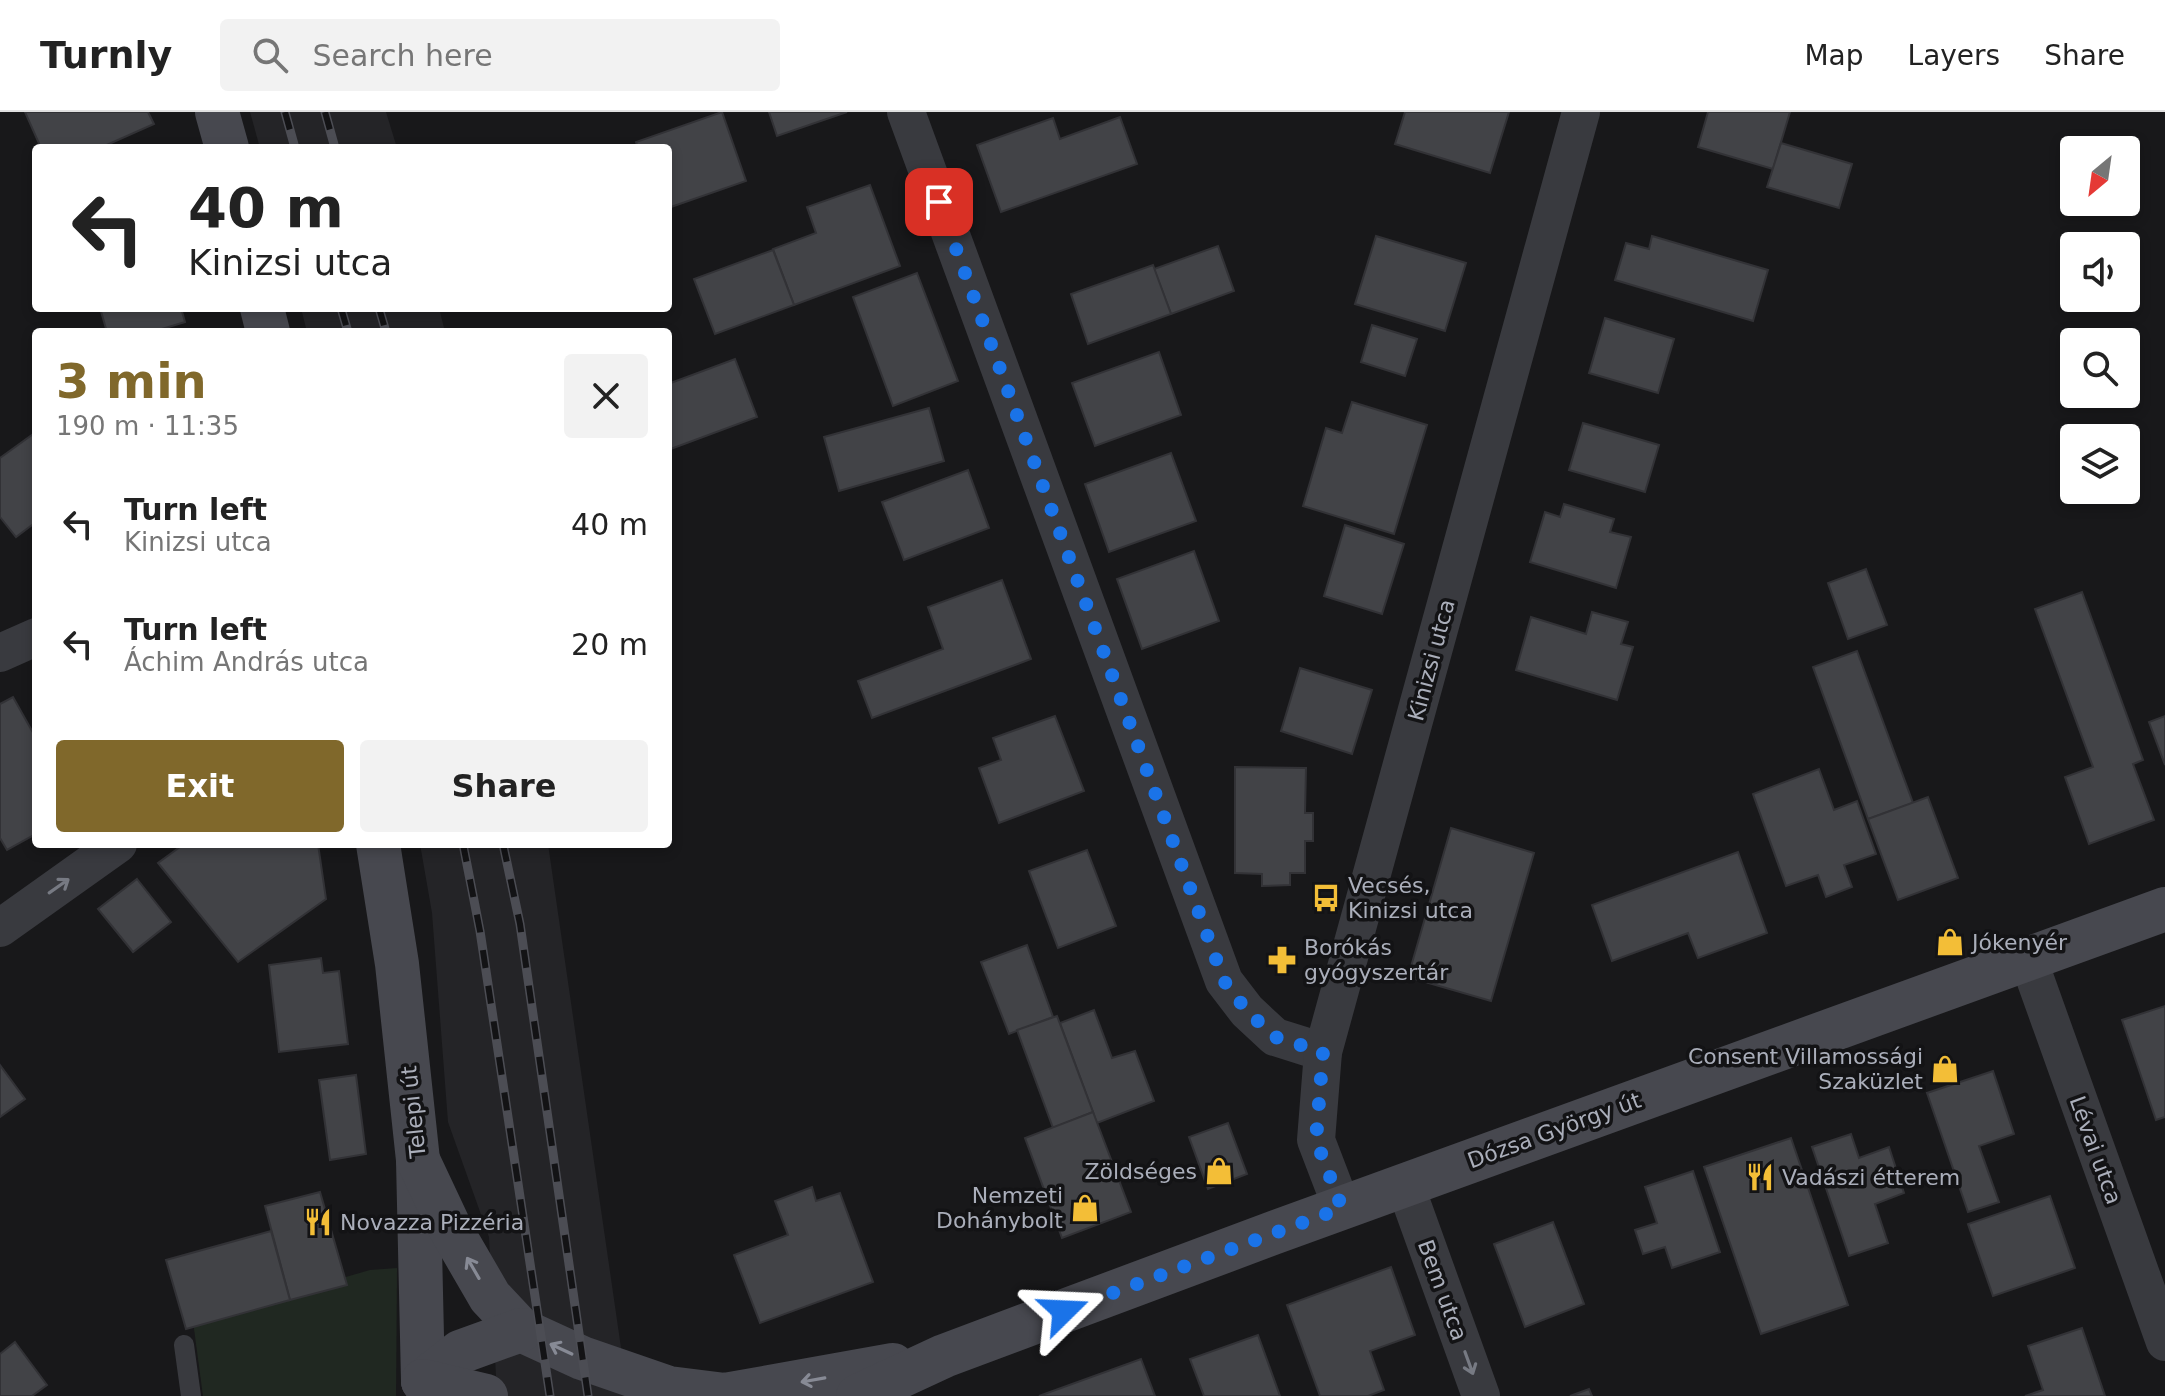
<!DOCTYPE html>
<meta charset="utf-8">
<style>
body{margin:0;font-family:"DejaVu Sans",sans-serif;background:#f2f2f2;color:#222;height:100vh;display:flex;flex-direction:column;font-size:30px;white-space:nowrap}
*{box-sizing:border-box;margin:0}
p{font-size:26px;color:#767676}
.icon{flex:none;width:44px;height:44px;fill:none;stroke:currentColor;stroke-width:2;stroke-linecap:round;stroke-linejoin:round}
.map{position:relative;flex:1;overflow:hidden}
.drawer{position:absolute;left:32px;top:216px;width:640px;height:520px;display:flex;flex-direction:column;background:#fff;border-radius:8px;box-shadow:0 4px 12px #0003}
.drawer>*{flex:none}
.hud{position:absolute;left:32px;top:32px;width:640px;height:168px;border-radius:8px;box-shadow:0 4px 12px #0003;background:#fff;color:#222;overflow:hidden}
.needle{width:52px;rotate:209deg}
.tools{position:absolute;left:2060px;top:24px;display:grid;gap:16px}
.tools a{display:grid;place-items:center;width:80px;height:80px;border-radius:8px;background:#fff;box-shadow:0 4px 12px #0003;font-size:40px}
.pin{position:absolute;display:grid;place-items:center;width:68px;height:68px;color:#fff;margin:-34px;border-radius:16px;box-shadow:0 4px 12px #0006}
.me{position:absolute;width:88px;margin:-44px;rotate:69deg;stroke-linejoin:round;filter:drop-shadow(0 0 6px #0008)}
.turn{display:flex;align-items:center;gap:28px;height:168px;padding:0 24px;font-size:36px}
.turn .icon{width:104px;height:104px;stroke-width:2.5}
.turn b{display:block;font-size:56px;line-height:68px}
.round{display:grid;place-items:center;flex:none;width:84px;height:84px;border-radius:8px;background:#f2f2f2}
.head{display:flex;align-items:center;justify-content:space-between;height:136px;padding:0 24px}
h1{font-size:48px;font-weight:600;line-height:60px;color:#80682b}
.button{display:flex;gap:16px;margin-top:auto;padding:16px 24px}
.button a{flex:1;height:92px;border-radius:8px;background:#80682b;color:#fff;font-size:32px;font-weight:600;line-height:92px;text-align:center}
.button a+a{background:#f2f2f2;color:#222}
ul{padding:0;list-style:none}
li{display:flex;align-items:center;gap:24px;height:120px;padding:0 24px}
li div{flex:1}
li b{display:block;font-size:30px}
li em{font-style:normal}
header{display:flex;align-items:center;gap:48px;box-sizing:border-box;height:112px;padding:0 40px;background:#fff;border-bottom:2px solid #e0e0e0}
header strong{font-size:38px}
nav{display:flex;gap:44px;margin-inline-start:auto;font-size:28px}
.search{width:560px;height:72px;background:#f2f2f2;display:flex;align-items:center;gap:20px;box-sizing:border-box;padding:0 28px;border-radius:8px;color:#767676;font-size:30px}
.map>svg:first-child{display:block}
</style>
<header>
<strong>Turnly</strong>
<div class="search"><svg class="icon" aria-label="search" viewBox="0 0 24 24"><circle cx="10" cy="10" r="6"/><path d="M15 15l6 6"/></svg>Search here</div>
<nav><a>Map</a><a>Layers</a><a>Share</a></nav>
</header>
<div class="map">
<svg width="2165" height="1284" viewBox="0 0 2165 1284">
<rect width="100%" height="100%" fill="#18181a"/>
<g fill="#242427">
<polygon points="250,0 386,0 397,36 260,36"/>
<polygon points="301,196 439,196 445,220 307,220"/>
<polygon points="420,732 548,732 628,1284 497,1284 489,1125 448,1010 432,801"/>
</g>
<polygon fill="#202821" points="397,1156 396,1284 203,1284 193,1209 370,1158"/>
<g fill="#424347" stroke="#323236" stroke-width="2">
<polygon points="25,0 148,0 154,12 100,36 41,36"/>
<polygon points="722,0 746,69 668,96 668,36 638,36 636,30"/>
<polygon points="769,0 847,0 777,24"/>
<polygon points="1405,0 1509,0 1490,61 1395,32"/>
<polygon points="1708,0 1790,0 1773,57 1698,35"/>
<polygon points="1120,5 1137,52 1001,100 977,33 1053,6 1060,27"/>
<polygon points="1781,31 1852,52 1839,96 1767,75"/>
<polygon points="870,73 900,154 794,193 773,137 816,121 807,95"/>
<polygon points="1376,124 1466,151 1445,219 1355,192"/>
<polygon points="1652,124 1768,158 1753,209 1615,168 1626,131 1649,137"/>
<polygon points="1218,134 1234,179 1171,202 1154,157"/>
<polygon points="773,138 794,193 715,222 694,167"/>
<polygon points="1153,153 1171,202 1088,232 1071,182"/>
<polygon points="917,161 958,269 893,294 853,185"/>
<polygon points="100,196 181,196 185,210 152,220 107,220"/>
<polygon points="1605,206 1674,227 1658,281 1589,261"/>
<polygon points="1372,213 1417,227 1405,264 1361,250"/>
<polygon points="1159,240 1181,303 1095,334 1072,271"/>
<polygon points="735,247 757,305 668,338 668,272"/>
<polygon points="1352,290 1427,313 1394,422 1303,394 1326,316 1342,321"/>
<polygon points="929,296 944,349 839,379 824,325"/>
<polygon points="1583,311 1659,333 1645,380 1569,358"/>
<polygon points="36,320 36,410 16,425 0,405 0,346"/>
<polygon points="1171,341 1196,409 1109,440 1085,372"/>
<polygon points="968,358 989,416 904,448 882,390"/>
<polygon points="1564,392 1614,407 1610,420 1631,425 1616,476 1530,450 1545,400 1560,405"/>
<polygon points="1345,413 1404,432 1382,502 1324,484"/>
<polygon points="1194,439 1219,509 1142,537 1117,467"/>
<polygon points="1866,457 1887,513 1848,527 1828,471"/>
<polygon points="1002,468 1031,547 872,606 858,569 943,537 928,495"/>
<polygon points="2082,480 2143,648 2133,652 2154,708 2089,732 2065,665 2093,655 2035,497"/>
<polygon points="1592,500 1628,510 1621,532 1633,535 1617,588 1516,558 1531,505 1586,522"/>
<polygon points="1857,539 1913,691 1868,707 1813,555"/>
<polygon points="1300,556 1372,578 1352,642 1281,619"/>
<polygon points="13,585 36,626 36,722 7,738 0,726 0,592"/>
<polygon points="1055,604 1084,679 999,711 979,656 1001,648 993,626"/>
<polygon points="2165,604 2165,653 2149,610"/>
<polygon points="1235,655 1306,656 1305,701 1313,701 1313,729 1305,729 1305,761 1290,761 1290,773 1262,774 1262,762 1235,761"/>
<polygon points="1819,657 1834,698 1857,689 1876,742 1844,753 1852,775 1826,785 1818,763 1786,774 1753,682"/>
<polygon points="1928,685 1958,766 1898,788 1868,707"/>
<polygon points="1451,716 1534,741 1491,889 1408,865"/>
<polygon points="184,732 318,732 326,787 238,850 158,751"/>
<polygon points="1087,738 1116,814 1058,836 1029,759"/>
<polygon points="1738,740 1767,821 1698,846 1688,821 1612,849 1592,793"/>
<polygon points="137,767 171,810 133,840 98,797"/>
<polygon points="1027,833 1053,905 1009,922 981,850"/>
<polygon points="321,846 323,861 339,859 348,932 279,940 269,853"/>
<polygon points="2165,894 2165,1005 2156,1008 2122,908"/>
<polygon points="1094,898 1112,946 1135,939 1154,989 1097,1011 1060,911"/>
<polygon points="1057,904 1093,1000 1053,1016 1017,918"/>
<polygon points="0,953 25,987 0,1005"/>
<polygon points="1993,959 2014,1022 1979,1034 1999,1090 1968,1100 1927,981"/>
<polygon points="356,963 366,1042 330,1048 319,968"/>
<polygon points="1093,1000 1131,1100 1062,1126 1025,1026"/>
<polygon points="1228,1011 1247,1062 1208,1077 1189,1025"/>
<polygon points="1851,1022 1859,1046 1889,1035 1904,1081 1875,1092 1888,1131 1849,1144 1812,1035"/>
<polygon points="1791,1026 1848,1193 1761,1222 1704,1055"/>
<polygon points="1693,1059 1720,1140 1672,1156 1665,1135 1643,1142 1635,1118 1657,1111 1645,1075"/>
<polygon points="812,1075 816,1089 840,1081 873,1170 760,1211 734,1143 788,1123 775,1089"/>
<polygon points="320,1080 347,1173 290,1188 265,1094"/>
<polygon points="2050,1084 2075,1156 1993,1184 1968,1112"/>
<polygon points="1553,1110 1584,1192 1525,1215 1494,1132"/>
<polygon points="271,1119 290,1188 186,1217 166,1148"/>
<polygon points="1391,1155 1415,1223 1370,1239 1384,1278 1368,1284 1320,1284 1287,1193"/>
<polygon points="2082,1216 2105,1284 2025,1284 2043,1278 2028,1234"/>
<polygon points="1258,1223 1280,1284 1204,1284 1190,1247"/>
<polygon points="15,1230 47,1273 32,1284 0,1284 0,1242"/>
<polygon points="1141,1247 1155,1284 1039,1284"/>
<polygon points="1589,1277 1592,1284 1570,1284"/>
</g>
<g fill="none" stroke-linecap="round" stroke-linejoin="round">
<polyline stroke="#393a3f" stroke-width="20" points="184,1233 191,1284"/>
<g stroke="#393a3f" stroke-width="38">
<polyline points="906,0 1224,869 1247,899 1275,925 1323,940"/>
<polyline points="0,541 36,525"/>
<polyline points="0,816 118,732"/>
<polyline points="2028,847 2165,1230"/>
<polyline points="1405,1073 1481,1284"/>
<polyline points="1342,1096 1316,1028 1323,940 1581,0"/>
</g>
<g stroke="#47484f" stroke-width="44">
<polyline points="217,0 227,36"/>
<polyline points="262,196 268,220"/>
<polyline points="378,732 397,852 418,1048 423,1269"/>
<polyline points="418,1048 450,1116 490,1185 521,1218 582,1246 669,1276 725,1283 893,1253"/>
<polyline points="423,1269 460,1240 521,1218"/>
<polyline points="423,1269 486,1284"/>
<polyline points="858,1284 944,1244 1273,1121 2165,797"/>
</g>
<defs>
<g id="rail">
<polyline points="285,0 295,36"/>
<polyline points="325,0 335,36"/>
<polyline points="341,196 348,220"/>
<polyline points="379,196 386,220"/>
<polyline points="463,732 480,819 550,1284"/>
<polyline points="503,732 520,812 588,1284"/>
</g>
</defs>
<use href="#rail" stroke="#4c4d54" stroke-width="9"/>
<use href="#rail" stroke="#131315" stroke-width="6" stroke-dasharray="18" stroke-linecap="butt"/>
</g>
<defs><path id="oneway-shaft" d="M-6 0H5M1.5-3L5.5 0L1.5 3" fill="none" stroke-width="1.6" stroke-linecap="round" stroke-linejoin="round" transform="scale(2)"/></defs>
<g stroke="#777a83">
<use href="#oneway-shaft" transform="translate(59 774) rotate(-35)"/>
<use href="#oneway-shaft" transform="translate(1469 1251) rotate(70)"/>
</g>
<g stroke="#878a95">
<use href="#oneway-shaft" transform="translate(473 1156) rotate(-120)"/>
<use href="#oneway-shaft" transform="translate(561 1237) rotate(-155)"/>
<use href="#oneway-shaft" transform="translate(813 1268) rotate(170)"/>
</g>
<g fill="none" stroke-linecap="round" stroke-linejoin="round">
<polyline stroke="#1a73e8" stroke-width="14" stroke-dasharray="0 25.2" points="939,90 1224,869 1247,899 1275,925 1323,940 1316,1028 1342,1096 1064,1199"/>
</g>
<defs>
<symbol id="bus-bare" viewBox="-9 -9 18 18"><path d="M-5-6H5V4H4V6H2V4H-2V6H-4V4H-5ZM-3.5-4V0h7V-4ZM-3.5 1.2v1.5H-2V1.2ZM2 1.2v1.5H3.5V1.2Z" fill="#f3be37" stroke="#131315" stroke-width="2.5" paint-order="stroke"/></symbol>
<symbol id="shop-bare" viewBox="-9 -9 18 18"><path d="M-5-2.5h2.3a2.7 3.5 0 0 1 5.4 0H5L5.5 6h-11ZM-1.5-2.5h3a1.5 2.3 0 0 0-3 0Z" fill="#f3be37" stroke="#131315" stroke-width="2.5" paint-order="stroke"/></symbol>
<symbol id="pharmacy-bare" viewBox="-9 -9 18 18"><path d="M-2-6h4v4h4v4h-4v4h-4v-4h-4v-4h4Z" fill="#f3be37" stroke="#131315" stroke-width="2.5" paint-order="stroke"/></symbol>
<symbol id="restaurant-bare" viewBox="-9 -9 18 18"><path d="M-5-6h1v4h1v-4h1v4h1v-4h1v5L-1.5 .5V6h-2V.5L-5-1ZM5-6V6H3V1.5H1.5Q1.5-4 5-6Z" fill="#f3be37" stroke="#131315" stroke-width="2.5" paint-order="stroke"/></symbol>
</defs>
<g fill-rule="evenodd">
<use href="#bus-bare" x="1306" y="766" width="40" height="40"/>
<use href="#shop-bare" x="1930" y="810" width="40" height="40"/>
<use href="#pharmacy-bare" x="1262" y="828" width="40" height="40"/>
<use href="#shop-bare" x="1925" y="937" width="40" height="40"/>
<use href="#shop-bare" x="1199" y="1039" width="40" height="40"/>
<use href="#restaurant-bare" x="1740" y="1045" width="40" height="40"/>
<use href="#shop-bare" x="1065" y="1076" width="40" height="40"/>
<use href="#restaurant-bare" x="298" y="1090" width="40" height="40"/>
</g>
<g text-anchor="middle" stroke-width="7" stroke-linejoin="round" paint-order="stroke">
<g font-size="22" fill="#aaaeba" stroke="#131315">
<text transform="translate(1431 548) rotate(-75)" y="8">Kinizsi utca</text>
<text transform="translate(413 1000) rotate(-96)" y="8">Telepi út</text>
<text transform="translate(1554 1018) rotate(-20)" y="8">Dózsa György út</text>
<text transform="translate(2096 1038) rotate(70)" y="8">Lévai utca</text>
<text transform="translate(1443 1178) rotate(70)" y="8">Bem utca</text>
</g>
<g font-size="22" fill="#aaaeba" stroke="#131315" text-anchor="start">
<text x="1348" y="781">Vecsés,<tspan x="1348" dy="25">Kinizsi utca</tspan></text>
<text x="1972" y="838">Jókenyér</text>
<text x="1304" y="843">Borókás<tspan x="1304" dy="25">gyógyszertár</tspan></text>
<text x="1923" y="952" text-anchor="end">Consent Villamossági<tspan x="1923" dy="25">Szaküzlet</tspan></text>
<text x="1197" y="1067" text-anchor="end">Zöldséges</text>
<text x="1782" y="1073">Vadászi étterem</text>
<text x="1063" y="1091" text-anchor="end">Nemzeti<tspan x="1063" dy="25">Dohánybolt</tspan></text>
<text x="340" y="1118">Novazza Pizzéria</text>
</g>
</g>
</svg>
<div class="tools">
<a><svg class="needle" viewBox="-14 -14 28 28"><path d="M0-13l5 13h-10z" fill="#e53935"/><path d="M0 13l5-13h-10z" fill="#767676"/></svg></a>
<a><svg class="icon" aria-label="sound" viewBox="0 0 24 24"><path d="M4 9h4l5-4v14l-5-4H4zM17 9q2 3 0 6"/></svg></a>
<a><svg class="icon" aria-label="search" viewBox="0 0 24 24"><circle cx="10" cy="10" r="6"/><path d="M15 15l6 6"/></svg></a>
<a><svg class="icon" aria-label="layers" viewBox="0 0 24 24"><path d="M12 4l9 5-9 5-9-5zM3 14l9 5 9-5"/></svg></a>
</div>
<div class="pin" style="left:939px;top:90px;background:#d93025"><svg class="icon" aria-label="arrive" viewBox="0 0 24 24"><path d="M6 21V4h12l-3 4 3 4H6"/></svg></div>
<svg class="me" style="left:1064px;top:1199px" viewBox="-20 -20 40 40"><path d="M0-17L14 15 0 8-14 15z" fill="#1a73e8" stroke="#fff" stroke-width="4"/></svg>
<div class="hud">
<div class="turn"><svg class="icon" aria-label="left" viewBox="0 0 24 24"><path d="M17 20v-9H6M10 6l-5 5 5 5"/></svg><div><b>40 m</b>Kinizsi utca</div></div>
</div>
<section class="drawer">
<div class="head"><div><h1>3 min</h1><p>190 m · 11:35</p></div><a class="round"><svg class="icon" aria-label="close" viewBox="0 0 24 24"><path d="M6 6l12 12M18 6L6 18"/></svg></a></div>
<ul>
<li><svg class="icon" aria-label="left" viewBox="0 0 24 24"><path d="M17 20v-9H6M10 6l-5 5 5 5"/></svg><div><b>Turn left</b><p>Kinizsi utca</p></div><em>40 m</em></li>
<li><svg class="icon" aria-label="left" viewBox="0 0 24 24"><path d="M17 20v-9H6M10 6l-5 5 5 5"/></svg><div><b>Turn left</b><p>Áchim András utca</p></div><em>20 m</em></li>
</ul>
<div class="button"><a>Exit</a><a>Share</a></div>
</section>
</div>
